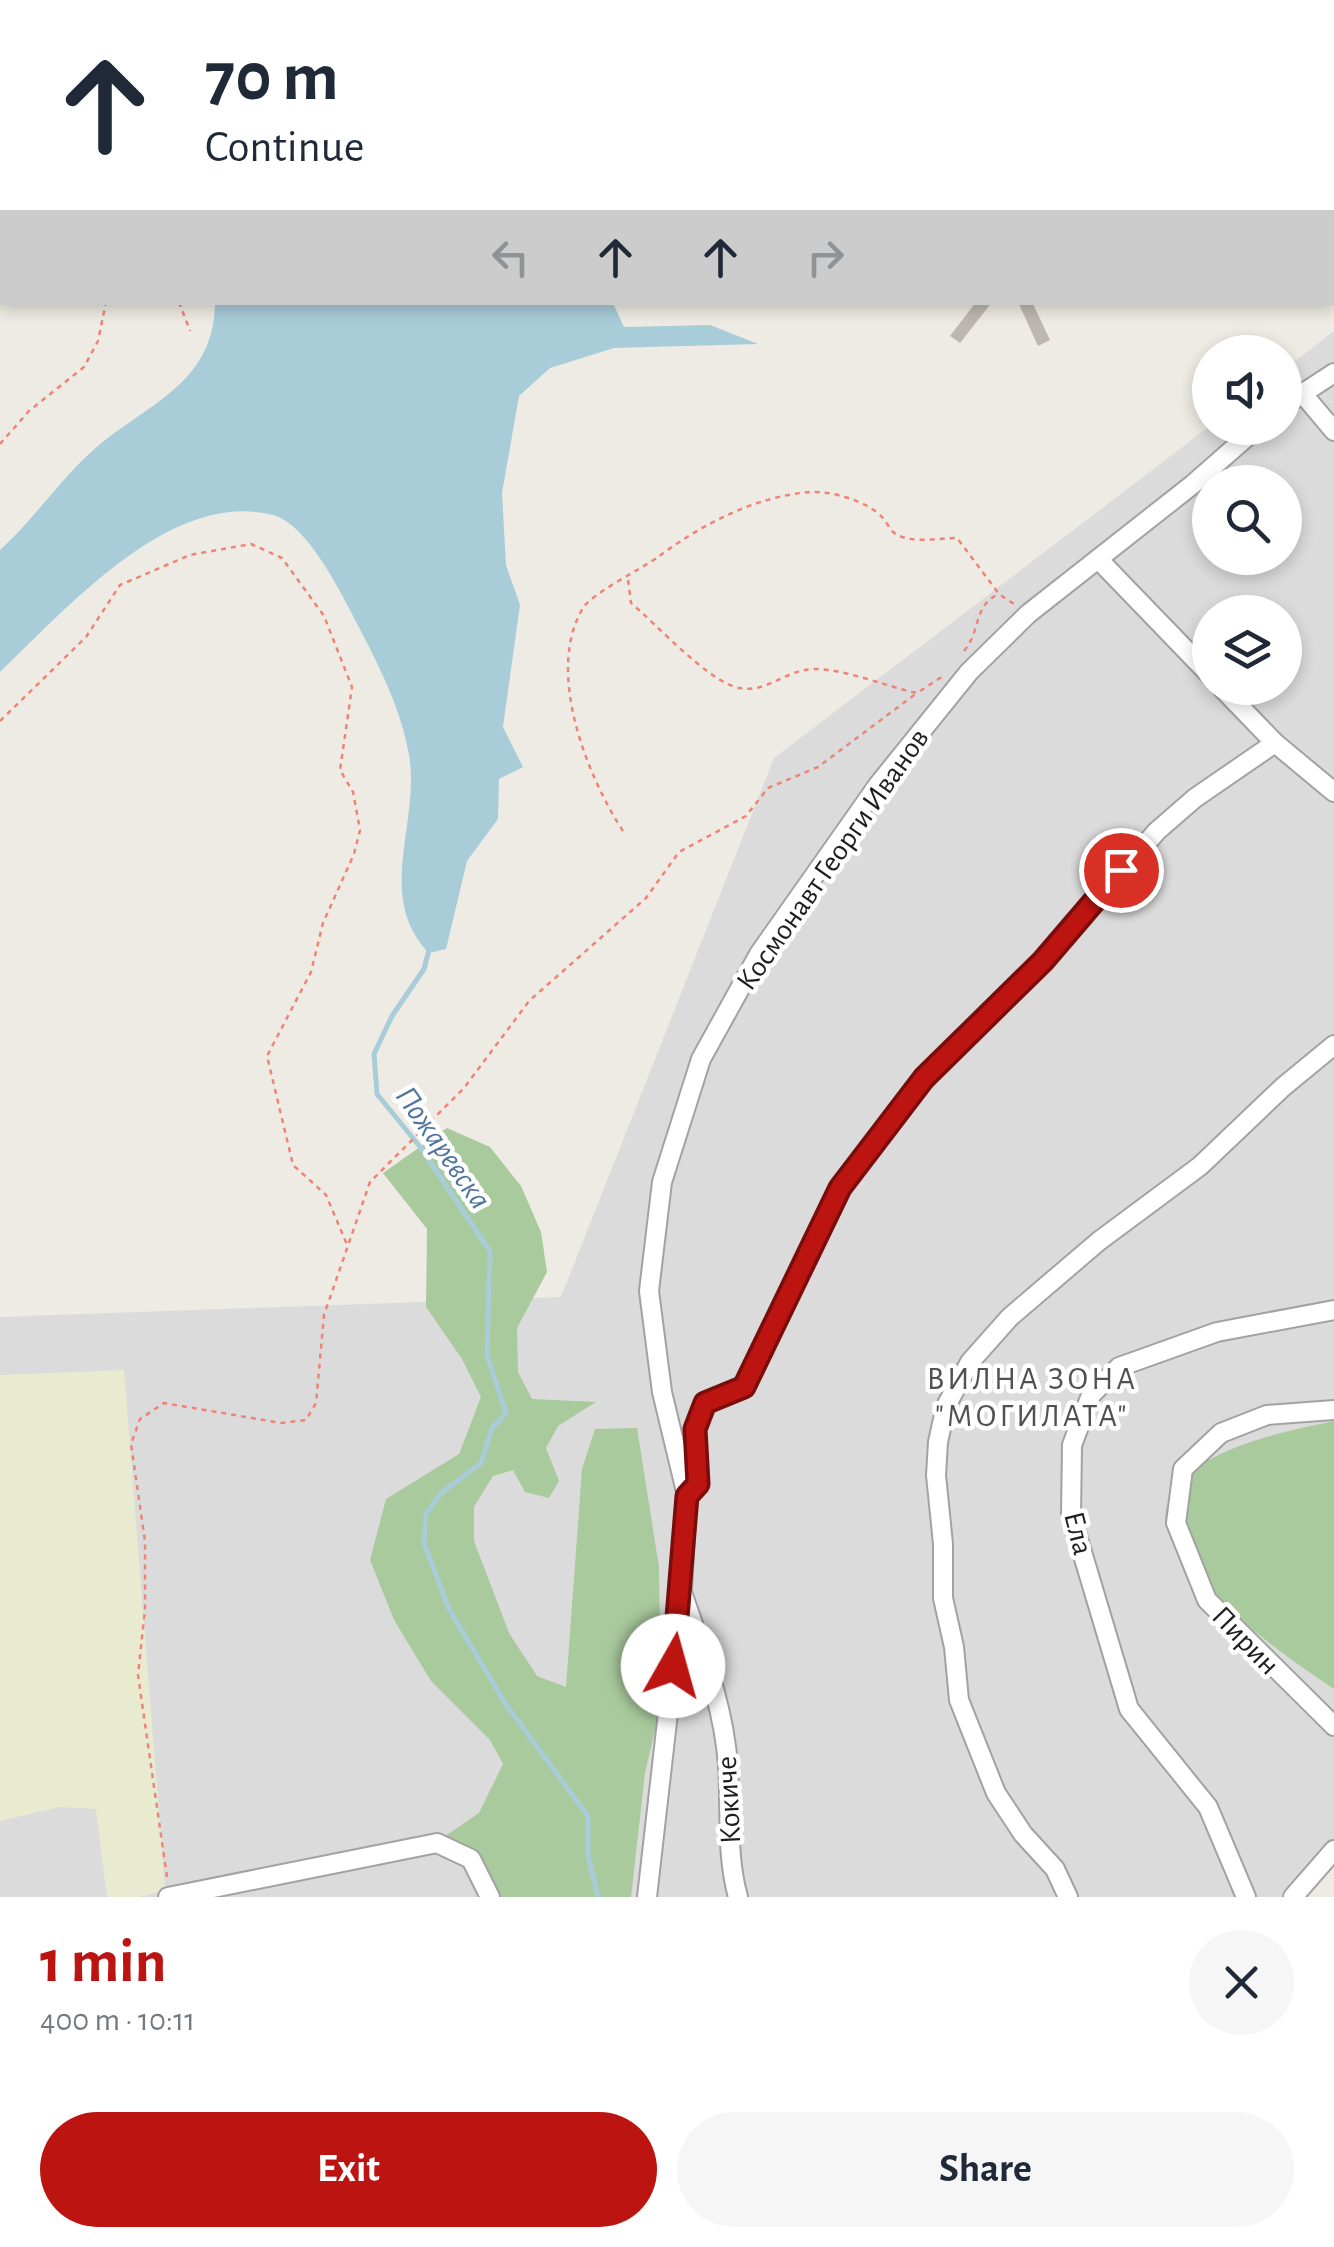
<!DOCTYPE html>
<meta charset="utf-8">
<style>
body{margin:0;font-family:"Alegreya Sans",sans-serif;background:#f6f6f7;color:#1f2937;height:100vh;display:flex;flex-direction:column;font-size:38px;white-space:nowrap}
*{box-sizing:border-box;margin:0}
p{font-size:32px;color:#747a83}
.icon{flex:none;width:55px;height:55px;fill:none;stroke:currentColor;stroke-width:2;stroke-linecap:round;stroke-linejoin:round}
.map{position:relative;height:1897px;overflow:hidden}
.side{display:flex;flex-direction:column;background:#fff;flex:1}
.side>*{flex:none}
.hud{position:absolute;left:0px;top:0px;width:1335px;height:305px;box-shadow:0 5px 15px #0003;background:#fff;color:#1f2937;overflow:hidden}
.tools{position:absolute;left:1192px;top:335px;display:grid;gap:20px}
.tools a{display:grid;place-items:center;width:110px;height:110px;border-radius:50%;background:#fff;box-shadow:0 5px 15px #0003;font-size:50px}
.pin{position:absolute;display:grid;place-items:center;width:85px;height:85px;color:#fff;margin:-42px;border:5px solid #fff;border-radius:50%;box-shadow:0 2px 10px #0007}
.me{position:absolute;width:110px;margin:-55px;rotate:7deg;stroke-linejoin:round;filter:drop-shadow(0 0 8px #0008)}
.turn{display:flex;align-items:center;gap:35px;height:210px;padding:0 40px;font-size:45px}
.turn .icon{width:130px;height:130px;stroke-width:2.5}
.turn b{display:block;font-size:70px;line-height:85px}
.lanes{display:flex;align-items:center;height:95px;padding:0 40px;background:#0003;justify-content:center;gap:50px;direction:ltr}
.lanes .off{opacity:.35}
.round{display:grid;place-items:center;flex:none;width:105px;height:105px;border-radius:52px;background:#f6f6f7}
.headline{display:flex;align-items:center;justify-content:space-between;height:170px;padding:0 40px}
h1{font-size:60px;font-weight:700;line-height:75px;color:#bb1411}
.action{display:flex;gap:20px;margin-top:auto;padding:20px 40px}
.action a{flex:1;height:115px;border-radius:60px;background:#bb1411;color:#fff;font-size:40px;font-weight:700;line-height:115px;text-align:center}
.action a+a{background:#f6f6f7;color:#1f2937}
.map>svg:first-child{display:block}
</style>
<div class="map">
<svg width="1334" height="1897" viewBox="0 0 1334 1897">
<rect width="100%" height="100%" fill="#eeebe4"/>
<path fill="#dcdbdb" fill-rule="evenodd" d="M1334,331V1855L1284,1897H0V1317L561,1297L774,758L1210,426L1285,428V369ZM1210,482H1285V558H1210ZM1210,612H1285V688H1210Z"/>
<g fill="#e9ebd1">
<polygon points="0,0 99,0 2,2 5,303 0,311"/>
<polygon points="124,1370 165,1890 139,1897 107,1897 96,1809 59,1807 0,1821 0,1375"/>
</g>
<g fill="#a9ca9d">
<polygon points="447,1128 490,1147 521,1186 541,1232 547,1272 517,1328 518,1372 532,1399 596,1402 558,1426 546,1448 559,1481 549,1498 525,1492 513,1470 493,1476 474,1507 474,1541 509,1633 537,1676 566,1687 582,1469 595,1429 637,1428 659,1567 661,1705 645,1773 631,1897 493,1897 444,1837 479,1813 503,1764 490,1740 431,1681 394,1620 370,1560 386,1499 459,1454 481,1397 462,1359 426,1307 427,1229 383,1173"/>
<path d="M1334,1421V1689C1272,1647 1232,1619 1186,1557C1176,1544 1162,1528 1166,1510C1179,1450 1284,1432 1334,1421Z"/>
</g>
<path fill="#a8ccd8" d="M215,303H613L624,327L710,325L758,344L614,348L550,368L519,396L502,493L506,565L520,605L503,727L523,767L499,779L498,819L467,861L446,949L429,953C374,896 421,822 409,755C400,702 373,655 349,608C335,581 304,523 273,515C170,489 67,609 0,672V550C32,521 57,484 89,454C143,404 214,387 215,303Z"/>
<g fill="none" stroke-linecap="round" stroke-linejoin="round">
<polyline stroke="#a8ccd8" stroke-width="5" points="429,950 424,969 392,1016 374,1054 377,1094 421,1148 490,1251 487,1355 506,1413 492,1428 481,1463 441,1493 426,1514 424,1543 449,1609 507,1706 588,1816 588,1855 598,1897"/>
</g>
<g fill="#beb7b1">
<polygon points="976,302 992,302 960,343 950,336"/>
<polygon points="1018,302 1032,302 1050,340 1038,346"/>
</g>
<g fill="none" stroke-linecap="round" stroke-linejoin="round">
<defs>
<g id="minor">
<polyline points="1302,393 1334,431"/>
<polyline points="1285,405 1334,373"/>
<polyline points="1098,559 1210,675"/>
<polyline points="1222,688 1275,743 1334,792"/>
<polyline points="1334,1410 1267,1415 1221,1433 1183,1469 1176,1523 1207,1600 1334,1726"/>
<polyline points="687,1496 698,1484 695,1429 705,1403 744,1387 840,1188 924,1078 1043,961 1157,831 1195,798 1275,743"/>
<path d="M683,1595C702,1651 724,1706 728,1766C731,1810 726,1854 738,1897"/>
<polyline points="168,1897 437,1843 471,1859 490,1897"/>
<polyline points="647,1897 682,1590 687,1496 662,1392 649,1291 662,1182 701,1059 759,954 878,785 969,672 1028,614 1192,485 1257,428"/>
<polyline points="1068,1897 1055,1869 1023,1834 996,1793 959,1700 954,1647 943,1598 943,1544 936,1475 938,1442 946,1406 970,1362 1010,1317 1099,1241 1200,1166 1283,1087 1334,1045"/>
<polyline points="1246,1897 1208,1807 1129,1709 1071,1515 1072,1445 1091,1395 1119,1367 1217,1332 1334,1310"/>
<polyline points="1293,1897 1334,1850"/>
</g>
</defs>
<use href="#minor" stroke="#a2a2a2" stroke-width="22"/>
<g stroke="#ee8475" stroke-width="2.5" stroke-dasharray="5 5" stroke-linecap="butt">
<polyline points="588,0 589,2"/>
<polyline points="783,0 787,2"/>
<polyline points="402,2 408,0"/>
<polyline points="1247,2 1252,0"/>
<polyline points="179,302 190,331"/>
<polyline points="0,444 29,411 84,367 98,341 106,302"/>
<path d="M628,580L631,603C656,624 710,683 739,688C764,693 782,674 805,670C833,664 887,687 917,693L943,676"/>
<path d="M964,651C982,629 973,605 999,594"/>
<polyline points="0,721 86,637 120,585 190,555 251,544 282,558 324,616 352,687 340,770 353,792 360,830 354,854 323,923 311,972 267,1056 293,1165 326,1195 348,1247"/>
<path d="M623,831C587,776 545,671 583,608C591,594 641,569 658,557C701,525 755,496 811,492C832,491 867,501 882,517C887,522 890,531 896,534C911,544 940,538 957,538L999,594L1014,604"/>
<polyline points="167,1877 138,1675 145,1609 145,1541 131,1444 140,1419 164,1403 281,1423 306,1420 316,1403 324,1315 370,1182 464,1088 529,1001 646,898 679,852 746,816 768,788 818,767 917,693"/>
</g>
<use href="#minor" stroke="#fff" stroke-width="18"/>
</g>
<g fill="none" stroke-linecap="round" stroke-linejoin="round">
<defs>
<polyline id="route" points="673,1666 687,1496 698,1484 695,1429 705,1403 744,1387 840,1188 924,1078 1043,961 1121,870"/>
</defs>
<use href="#route" stroke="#7a0d0b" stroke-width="25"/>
<use href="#route" stroke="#bb1411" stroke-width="18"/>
</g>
<g text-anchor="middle" stroke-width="9" stroke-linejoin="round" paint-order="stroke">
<g font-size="30" fill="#1e1e1e" stroke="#fff">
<text transform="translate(832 859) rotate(-55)" y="10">Космонавт Георги Иванов</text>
<text transform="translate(1079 1533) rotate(76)" y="10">Ела</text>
<text transform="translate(1246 1640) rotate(46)" y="10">Пирин</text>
<text transform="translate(728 1800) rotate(-93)" y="10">Кокиче</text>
</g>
<g font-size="32" font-style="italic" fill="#4f759e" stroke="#fff">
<text transform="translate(444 1147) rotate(55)" y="11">Пожаревска</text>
</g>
<g font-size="32" letter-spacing="2.5" fill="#515151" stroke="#fff">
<text x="1032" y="1389">ВИЛНА ЗОНА<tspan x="1032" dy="37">"МОГИЛАТА"</tspan></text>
</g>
</g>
</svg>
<div class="tools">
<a><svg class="icon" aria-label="sound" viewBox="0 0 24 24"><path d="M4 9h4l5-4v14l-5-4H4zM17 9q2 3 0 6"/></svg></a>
<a><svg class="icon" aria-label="search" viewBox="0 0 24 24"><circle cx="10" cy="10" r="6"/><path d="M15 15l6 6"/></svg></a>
<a><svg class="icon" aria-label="layers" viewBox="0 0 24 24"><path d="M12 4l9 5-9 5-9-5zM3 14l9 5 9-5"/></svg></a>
</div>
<div class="pin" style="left:1121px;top:870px;background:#d93025"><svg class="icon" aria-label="arrive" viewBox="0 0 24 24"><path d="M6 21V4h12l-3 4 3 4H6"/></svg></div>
<svg class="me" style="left:673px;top:1666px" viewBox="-20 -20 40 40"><circle r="19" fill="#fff"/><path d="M0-13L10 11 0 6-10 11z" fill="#bb1411"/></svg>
<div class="hud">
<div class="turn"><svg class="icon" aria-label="ahead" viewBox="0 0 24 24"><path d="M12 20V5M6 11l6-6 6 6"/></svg><div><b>70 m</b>Continue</div></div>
<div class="lanes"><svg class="icon off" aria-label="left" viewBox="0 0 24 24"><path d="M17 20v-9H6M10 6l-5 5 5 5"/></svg><svg class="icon" aria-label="ahead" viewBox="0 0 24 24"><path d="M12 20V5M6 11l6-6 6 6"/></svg><svg class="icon" aria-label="ahead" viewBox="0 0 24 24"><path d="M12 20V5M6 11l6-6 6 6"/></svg><svg class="icon off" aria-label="right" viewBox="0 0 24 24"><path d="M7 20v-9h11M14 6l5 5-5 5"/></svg></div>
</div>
</div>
<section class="side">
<div class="headline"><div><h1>1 min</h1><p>400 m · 10:11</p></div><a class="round"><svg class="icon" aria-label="close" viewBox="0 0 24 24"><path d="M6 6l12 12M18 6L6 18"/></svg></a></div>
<div class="action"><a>Exit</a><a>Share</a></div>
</section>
